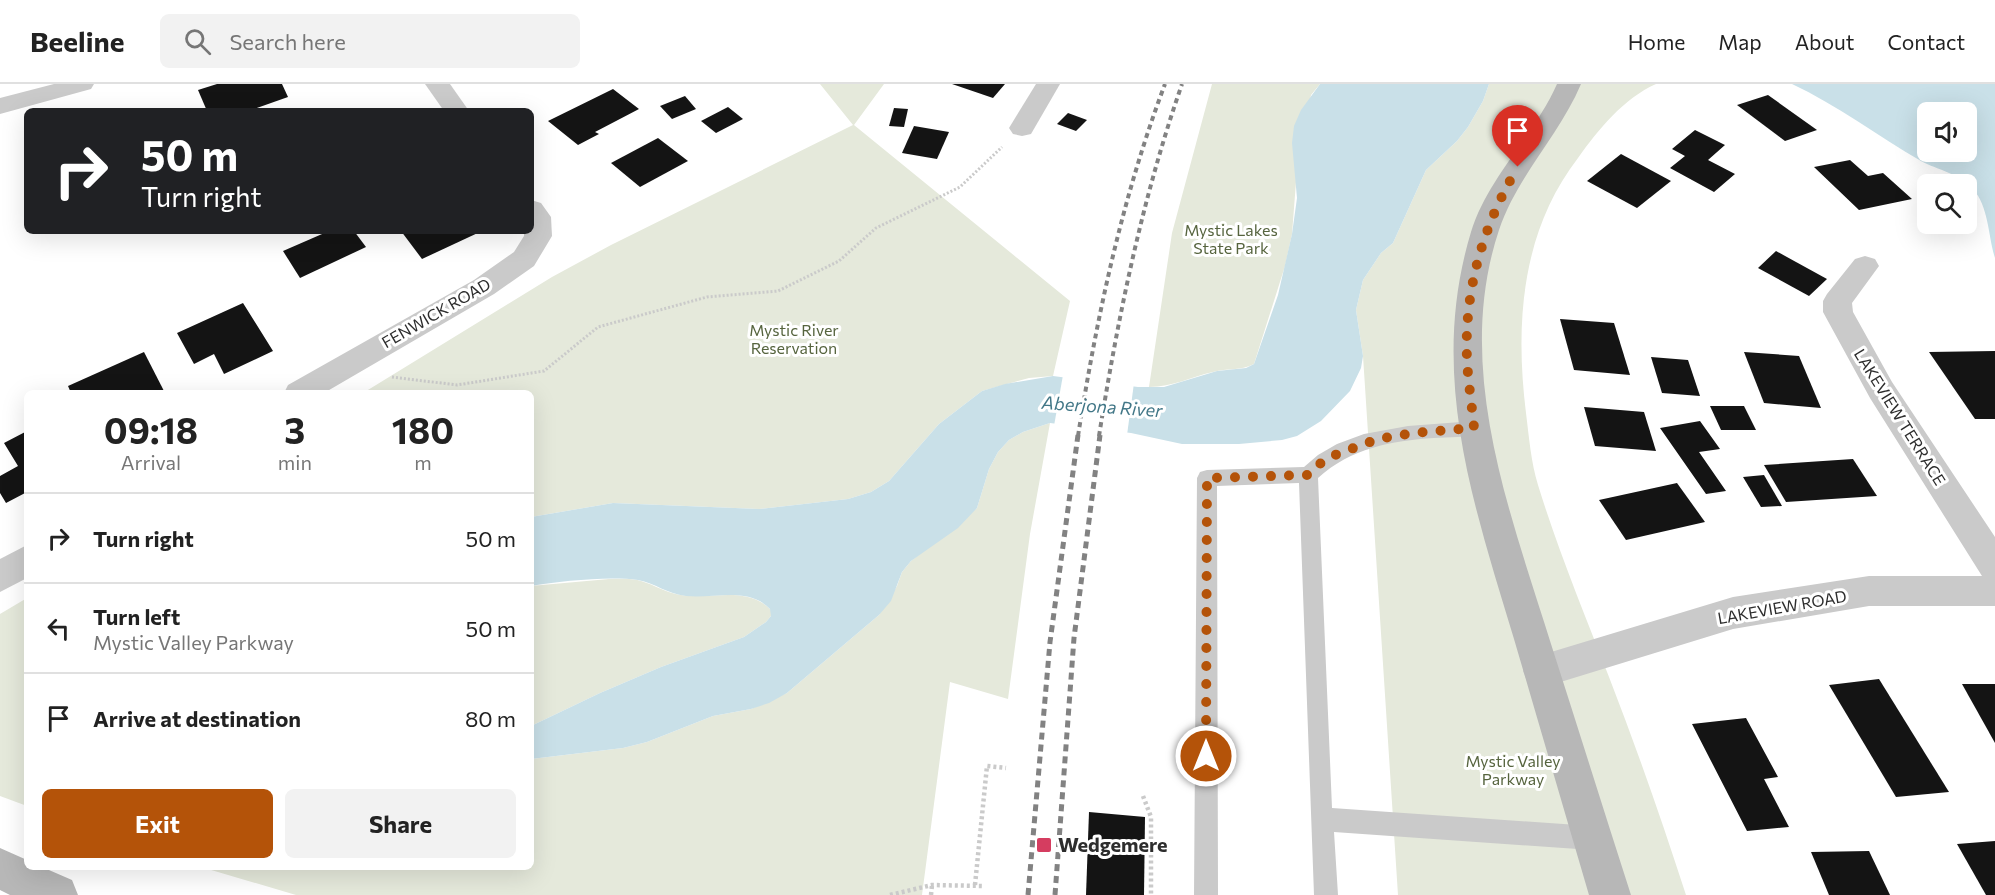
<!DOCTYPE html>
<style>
body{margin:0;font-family:Commissioner,sans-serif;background:#f2f2f2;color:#222;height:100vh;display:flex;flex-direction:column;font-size:22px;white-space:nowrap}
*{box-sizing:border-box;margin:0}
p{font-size:20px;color:#767676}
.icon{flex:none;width:33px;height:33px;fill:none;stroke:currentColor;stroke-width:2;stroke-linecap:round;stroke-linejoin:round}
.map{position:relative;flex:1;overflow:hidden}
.sheet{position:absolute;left:24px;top:306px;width:510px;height:480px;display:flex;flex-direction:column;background:#fff;border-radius:9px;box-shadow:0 6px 24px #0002}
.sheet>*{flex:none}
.banner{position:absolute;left:24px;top:24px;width:510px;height:126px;border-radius:9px;box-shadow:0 6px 24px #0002;background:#202124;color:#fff;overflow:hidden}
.controls{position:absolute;left:1917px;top:18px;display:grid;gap:12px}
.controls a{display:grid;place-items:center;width:60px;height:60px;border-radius:9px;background:#fff;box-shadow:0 6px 24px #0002;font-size:30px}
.pin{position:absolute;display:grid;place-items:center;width:51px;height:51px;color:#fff;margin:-62px -26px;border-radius:50% 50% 50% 0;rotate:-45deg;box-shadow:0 0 6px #0007}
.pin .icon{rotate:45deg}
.me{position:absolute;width:66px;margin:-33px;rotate:0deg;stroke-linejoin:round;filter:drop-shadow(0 0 4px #0008)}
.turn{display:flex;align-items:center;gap:21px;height:126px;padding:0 18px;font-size:27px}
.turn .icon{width:78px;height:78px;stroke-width:2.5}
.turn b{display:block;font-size:42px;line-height:51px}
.eta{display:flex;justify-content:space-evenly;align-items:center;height:102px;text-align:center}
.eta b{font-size:36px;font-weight:700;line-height:42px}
.cta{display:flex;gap:12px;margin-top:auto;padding:12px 18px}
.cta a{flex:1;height:69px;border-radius:9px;background:#b45309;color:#fff;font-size:24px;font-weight:700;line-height:69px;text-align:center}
.cta a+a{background:#f2f2f2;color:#222}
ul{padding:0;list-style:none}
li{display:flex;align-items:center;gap:18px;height:90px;padding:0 18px;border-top:2px solid #e0e0e0}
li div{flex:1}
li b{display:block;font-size:22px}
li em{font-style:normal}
header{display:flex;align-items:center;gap:36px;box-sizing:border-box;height:84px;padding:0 30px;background:#fff;border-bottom:2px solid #e0e0e0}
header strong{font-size:28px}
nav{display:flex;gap:33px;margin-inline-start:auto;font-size:21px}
.search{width:420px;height:54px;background:#f2f2f2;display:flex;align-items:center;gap:15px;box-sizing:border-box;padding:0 21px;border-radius:9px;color:#767676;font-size:22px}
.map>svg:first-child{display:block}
</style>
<header>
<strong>Beeline</strong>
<div class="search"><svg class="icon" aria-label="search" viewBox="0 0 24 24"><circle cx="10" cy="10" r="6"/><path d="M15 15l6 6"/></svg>Search here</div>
<nav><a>Home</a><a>Map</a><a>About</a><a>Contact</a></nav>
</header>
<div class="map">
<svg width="1995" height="811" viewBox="0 0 1995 811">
<rect width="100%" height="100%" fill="#fff"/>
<g fill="#e5e9db">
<polygon points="820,0 884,0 854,41 1070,217 1053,292 1029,294 982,307 939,340 889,397 871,408 848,415 759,425 613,419 531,433 531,309 363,309 552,193 611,161 853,41"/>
<path d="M1212,0H1320L1311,11L1296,98L1292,150L1285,182L1254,280C1240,287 1227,284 1213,288C1190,293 1173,303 1149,303L1172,149Z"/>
<path d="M1489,0H1656C1624,14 1598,46 1578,74C1521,148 1515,240 1526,329C1529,353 1531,378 1538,401C1558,466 1584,529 1609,593C1637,665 1662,737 1686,811H1398L1363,272L1356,226L1363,196L1381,169L1393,159L1426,86L1457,57L1468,43L1483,17Z"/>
<polygon points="1050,339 1030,450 1008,615 950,598 922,811 296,811 201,783 531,783 531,675 623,664 647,658 713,632 751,625 787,609 879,531 897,502 902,488 911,477 977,424 989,385 998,368 1009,356 1023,348"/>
<path d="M609,495C619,495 631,494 641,497C655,501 666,509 681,511C711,516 747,501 771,526V532L766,538L744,553L661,583L600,609L531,642V502Z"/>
<polygon points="27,514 27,722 0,712 0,530"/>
</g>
<g fill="#c9e0e8" fill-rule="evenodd">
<path d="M1320,0H1489L1483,17L1468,43L1457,57L1426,86L1393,159L1381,169L1363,196L1356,226L1363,272L1361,284L1350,307L1321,337L1297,352L1282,356L1239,360H1182L1131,349L1050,339L1023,348L1009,356L998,368L989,385L977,424L958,444L911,477L902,488L891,517L879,531L787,609L769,619L751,625L713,632L647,658L623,664L531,675V642L600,609L661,583L744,553L766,538L771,532L770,525C748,502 715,515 686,512C667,510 655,499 638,496C609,492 561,497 531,502V433L613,419L759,425L848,415L871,408L889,397L939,340L982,307L1005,300L1053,292L1138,303H1164L1217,287L1246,284L1254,280L1278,211L1292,150L1297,114L1292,59L1294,42L1301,26Z"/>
<path d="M1792,0H1995V174C1988,152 1989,123 1973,105C1960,90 1938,86 1921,77C1878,52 1837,21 1792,0ZM1928,28H1966V68H1928Z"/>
</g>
<g fill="#fff">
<polygon points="1063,291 1134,299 1127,351 1054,342"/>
<polygon points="98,783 192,783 173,811 77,811"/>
</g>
<g fill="#141414">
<polygon points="217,0 282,0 288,13 248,27 207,27 198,6"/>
<polygon points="952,0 1005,0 993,14"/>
<polygon points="613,5 639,25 595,48 599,50 578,61 548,37"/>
<polygon points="1768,11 1817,46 1785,57 1737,21"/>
<polygon points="685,12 696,25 672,35 660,22"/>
<polygon points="728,23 743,35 716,49 701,37"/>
<polygon points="894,24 908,25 904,43 889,42"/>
<polygon points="1068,29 1087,36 1076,47 1057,40"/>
<polygon points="914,42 949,48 937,75 902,69"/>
<polygon points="1695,46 1725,61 1708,76 1735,90 1714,108 1670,84 1685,72 1672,65"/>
<polygon points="658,54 688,77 640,103 611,79"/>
<polygon points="1621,70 1671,97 1637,124 1587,97"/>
<polygon points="1850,76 1868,92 1883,89 1912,115 1859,126 1814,83"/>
<polygon points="329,147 354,147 366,163 300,194 283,167"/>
<polygon points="401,147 482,147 422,175"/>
<polygon points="1776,167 1827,195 1809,212 1758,184"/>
<polygon points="243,219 273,267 224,290 214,270 194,280 177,249"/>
<polygon points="1560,235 1614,239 1630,291 1574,286"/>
<polygon points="1995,267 1995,335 1975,335 1929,268"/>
<polygon points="144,268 165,309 71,309 68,302"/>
<polygon points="1744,268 1799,272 1821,324 1764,319"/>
<polygon points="1651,273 1688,276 1700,312 1662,309"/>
<polygon points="1710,322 1744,322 1756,346 1721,346"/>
<polygon points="1584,323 1644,328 1656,367 1595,362"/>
<polygon points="1700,337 1720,365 1699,368 1726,407 1706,410 1660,344"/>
<polygon points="27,347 27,408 6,419 0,409 0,392 18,382 4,359"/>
<polygon points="1853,375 1877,412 1786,418 1764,381"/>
<polygon points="1764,391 1782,422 1761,423 1743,393"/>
<polygon points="1677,399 1705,438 1626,456 1599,416"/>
<polygon points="1879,595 1949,708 1896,713 1829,601"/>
<polygon points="1962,600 1995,600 1995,659"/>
<polygon points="1746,634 1778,693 1764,695 1789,743 1747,747 1692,640"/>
<polygon points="1089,728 1145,733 1144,811 1086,811"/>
<polygon points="1995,757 1995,811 1986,811 1957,760"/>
<polygon points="1869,767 1890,811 1829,811 1811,768"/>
</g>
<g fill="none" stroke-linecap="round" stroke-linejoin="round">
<polyline stroke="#cacaca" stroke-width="3" stroke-dasharray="2 2" stroke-linecap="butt" points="392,293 457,301 544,287 598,243 707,213 778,207 839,177 876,144 960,103 1002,63"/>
<g stroke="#cacaca" stroke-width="4.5" stroke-dasharray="3 3" stroke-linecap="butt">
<polyline points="1143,712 1151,733 1151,811"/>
<polyline points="975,801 987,682 1006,684"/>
<polyline points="890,811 932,801 983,802"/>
<polyline points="931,811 932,801"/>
</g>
<path fill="#cacaca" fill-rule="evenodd" d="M1474,337L1481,339L1483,344L1481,349C1466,354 1449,353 1434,354C1391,357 1351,364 1318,394L1332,724L1592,742L1600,746L1604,754L1600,762L1592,766L1334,748L1338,811H1314L1299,399L1217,402L1218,811H1194L1197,394L1200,388L1207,386L1304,383L1318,371L1337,360L1364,350L1408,342Z"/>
<g fill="#cacaca" fill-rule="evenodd">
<polygon points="425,0 450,0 469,27 444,27"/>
<polygon points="1036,0 1060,0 1031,50 1022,52 1013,50 1009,44"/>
<polygon points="531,116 541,119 551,133 552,152 534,182 494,210 324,309 284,309 288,301 474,196 514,168 524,152 524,147 531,147"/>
<polygon points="1865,172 1875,175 1879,182 1852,219 1853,228 1892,298 1995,453 1995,522 1869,522 1733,545 1541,604 1528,599 1523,587 1528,575 1733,513 1869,492 1982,492 1870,314 1823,228 1823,217 1827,210 1855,175"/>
<polygon points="27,461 27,494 0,508 0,475"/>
</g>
<polygon fill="#cacaca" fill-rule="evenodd" points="54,0 94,0 91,5 0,30 0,14"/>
<g fill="#b7b7b7" fill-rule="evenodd">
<path d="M1557,0H1581C1559,52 1517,92 1499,146C1453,284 1510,428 1551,560C1578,644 1604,727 1631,811H1589C1564,726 1539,640 1514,555C1473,419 1428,290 1471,148C1488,93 1534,52 1557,0Z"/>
<polygon points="0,764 27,776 27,783 42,783 72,796 78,811 10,811 0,806"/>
</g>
<g stroke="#828282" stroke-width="4" stroke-dasharray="5 4" stroke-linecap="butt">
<path d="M1078,352C1097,232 1122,114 1165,0"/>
<path d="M1099,352C1118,233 1142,115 1182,0"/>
</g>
<g stroke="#828282" stroke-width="5" stroke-dasharray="7 5" stroke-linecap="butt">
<polyline points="1028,811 1050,558 1078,351"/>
<polyline points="1055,811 1074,554 1100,351"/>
</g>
</g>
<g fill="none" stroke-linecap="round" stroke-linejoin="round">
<path stroke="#b45309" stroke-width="10" stroke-dasharray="0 18" d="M1206,672L1207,394L1308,391L1323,377L1335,371L1378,355L1413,349L1474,344C1472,321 1468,298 1467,275C1464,207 1483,141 1518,83"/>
</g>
<rect fill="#d53d60" stroke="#fff" stroke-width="2" x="1036" y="753" width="16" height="16" rx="3"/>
<g text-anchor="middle" stroke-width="6" stroke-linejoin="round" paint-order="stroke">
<g font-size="16" fill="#56643e" stroke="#fff">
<text x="1231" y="152">Mystic Lakes<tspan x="1231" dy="18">State Park</tspan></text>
<text x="794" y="252">Mystic River<tspan x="794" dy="18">Reservation</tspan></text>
<text x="1513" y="683">Mystic Valley<tspan x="1513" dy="18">Parkway</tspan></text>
</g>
<g font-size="16" fill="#2d2d2d" stroke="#fff">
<text transform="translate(436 229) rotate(-30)" y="6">FENWICK ROAD</text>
<text transform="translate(1900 333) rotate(58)" y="6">LAKEVIEW TERRACE</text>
<text transform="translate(1782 523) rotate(-10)" y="6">LAKEVIEW ROAD</text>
</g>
<g font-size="18" font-style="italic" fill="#427787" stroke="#fff">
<text transform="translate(1102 323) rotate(4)" y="6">Aberjona River</text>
</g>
<g font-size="20" font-weight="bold" fill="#2d2d2d" stroke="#fff" text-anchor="start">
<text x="1058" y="768">Wedgemere</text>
</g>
</g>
</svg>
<div class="controls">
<a><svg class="icon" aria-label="sound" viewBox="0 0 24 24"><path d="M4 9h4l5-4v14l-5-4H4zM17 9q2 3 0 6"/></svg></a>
<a><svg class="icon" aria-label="search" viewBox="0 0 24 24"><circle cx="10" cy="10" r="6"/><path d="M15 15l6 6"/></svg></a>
</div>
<div class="pin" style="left:1518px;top:83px;background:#d93025"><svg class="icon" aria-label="arrive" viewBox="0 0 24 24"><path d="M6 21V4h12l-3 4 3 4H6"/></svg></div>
<svg class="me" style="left:1206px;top:672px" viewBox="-20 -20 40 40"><circle r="17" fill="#b45309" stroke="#fff" stroke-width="3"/><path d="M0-11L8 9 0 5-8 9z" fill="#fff"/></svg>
<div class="banner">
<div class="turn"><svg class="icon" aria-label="right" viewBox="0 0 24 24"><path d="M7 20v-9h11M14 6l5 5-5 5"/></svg><div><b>50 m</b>Turn right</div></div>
</div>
<section class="sheet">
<div class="eta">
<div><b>09:18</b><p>Arrival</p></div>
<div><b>3</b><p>min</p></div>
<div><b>180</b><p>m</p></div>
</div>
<ul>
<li><svg class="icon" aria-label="right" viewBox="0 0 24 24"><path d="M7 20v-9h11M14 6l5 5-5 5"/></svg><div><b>Turn right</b></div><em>50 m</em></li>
<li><svg class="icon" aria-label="left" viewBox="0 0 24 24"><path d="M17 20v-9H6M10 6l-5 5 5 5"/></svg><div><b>Turn left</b><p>Mystic Valley Parkway</p></div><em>50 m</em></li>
<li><svg class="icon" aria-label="arrive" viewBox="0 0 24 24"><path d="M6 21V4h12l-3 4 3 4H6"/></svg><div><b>Arrive at destination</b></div><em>80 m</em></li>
</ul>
<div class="cta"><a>Exit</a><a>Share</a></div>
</section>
</div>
